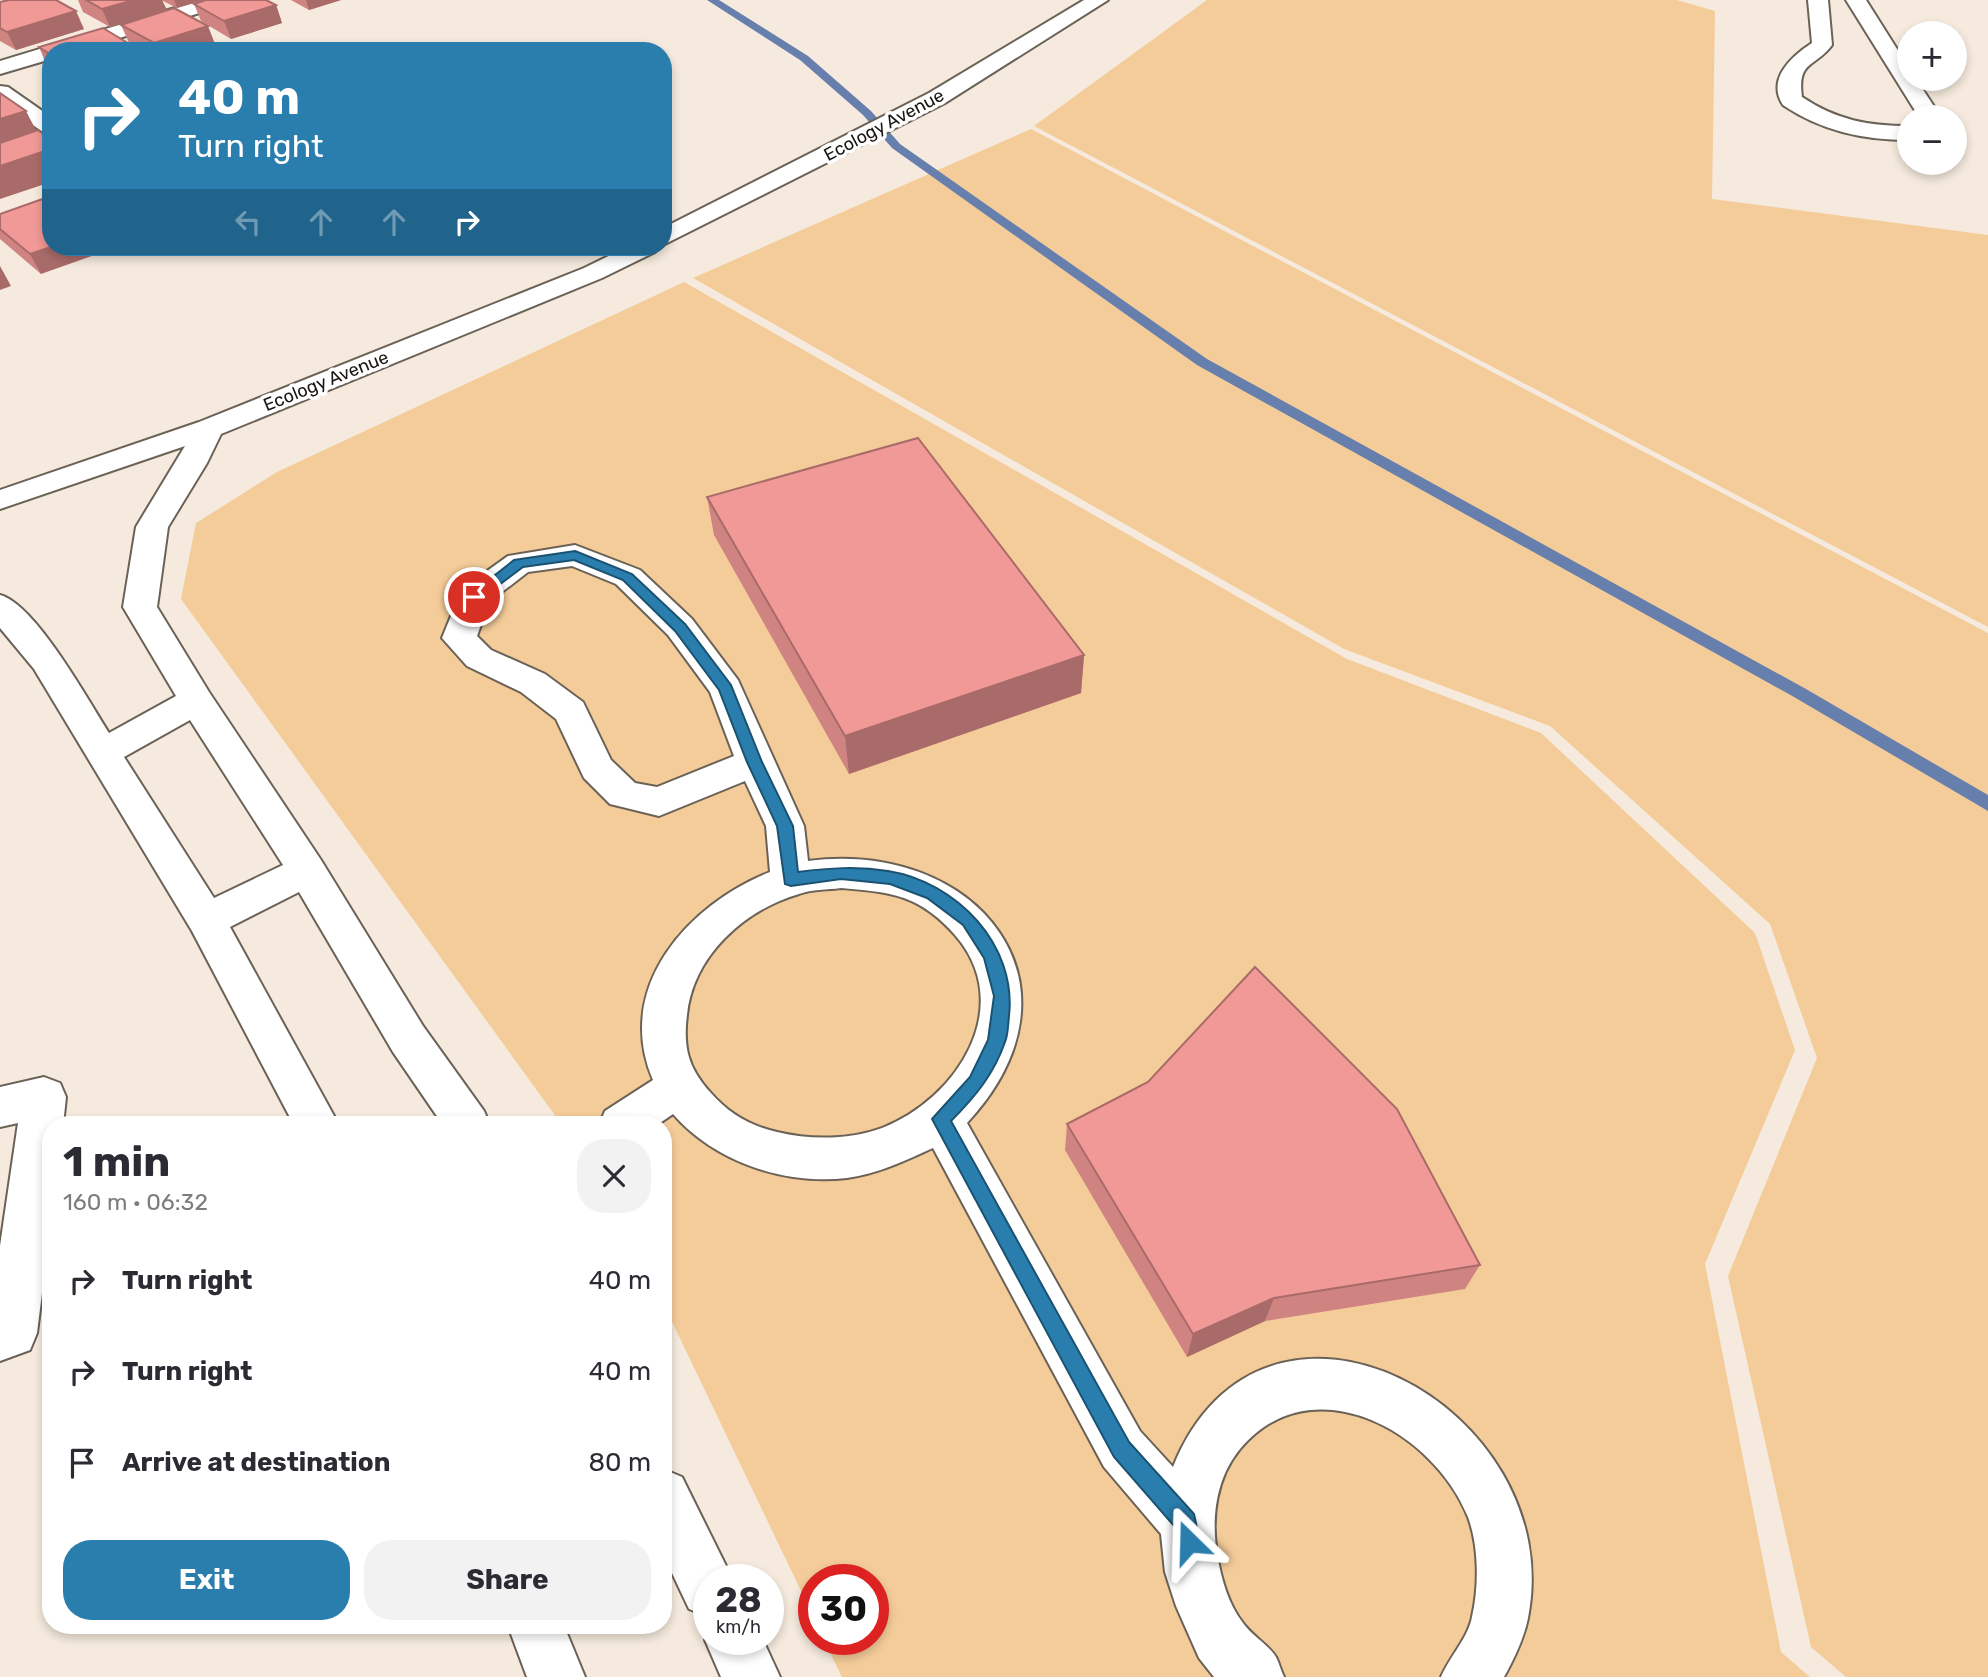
<!DOCTYPE html>
<meta charset="utf-8">
<style>
body{margin:0;font-family:Rubik,sans-serif;background:#f2f2f3;color:#2b2b33;height:100vh;display:flex;flex-direction:column;font-size:26px;white-space:nowrap}
*{box-sizing:border-box;margin:0}
p{font-size:23px;color:#7c7c81}
.icon{flex:none;width:38px;height:38px;fill:none;stroke:currentColor;stroke-width:2;stroke-linecap:round;stroke-linejoin:round}
.map{position:relative;flex:1;overflow:hidden}
.side{position:absolute;left:42px;top:1116px;width:630px;height:518px;display:flex;flex-direction:column;background:#fff;border-radius:28px;box-shadow:0 4px 10px #0003}
.side>*{flex:none}
.banner{position:absolute;left:42px;top:42px;width:630px;height:214px;border-radius:28px;box-shadow:0 4px 10px #0003;background:#2a7eae;color:#fff;overflow:hidden}
.controls{position:absolute;left:1897px;top:21px;display:grid;gap:14px}
.controls a{display:grid;place-items:center;width:70px;height:70px;border-radius:50%;background:#fff;box-shadow:0 4px 10px #0003;font-size:35px}
.speed{position:absolute;left:693px;top:1564px;display:flex;gap:14px;font-size:35px;font-weight:700;text-align:center}
.speed>*{display:grid;place-content:center;width:91px;height:91px;border-radius:50%;background:#fff;box-shadow:0 4px 10px #0003;line-height:1}
.speed small{font-size:18px;font-weight:400}
.speed .limit{border:10px solid #d22;background:#fff;color:#111}
.pin{position:absolute;display:grid;place-items:center;width:60px;height:60px;color:#fff;margin:-30px;border:4px solid #fff;border-radius:50%;box-shadow:0 2px 7px #0007}
.me{position:absolute;width:77px;margin:-38px;rotate:338deg;stroke-linejoin:round;filter:drop-shadow(0 0 5px #0008)}
.turn{display:flex;align-items:center;gap:24px;height:147px;padding:0 21px;font-size:32px}
.turn .icon{width:91px;height:91px;stroke-width:2.5}
.turn b{display:block;font-size:49px;line-height:60px}
.lanes{display:flex;align-items:center;height:66px;padding:0 21px;background:#0003;justify-content:center;gap:35px;direction:ltr}
.lanes .off{opacity:.35}
.round{display:grid;place-items:center;flex:none;width:74px;height:74px;border-radius:28px;background:#f2f2f3}
.summary{display:flex;align-items:center;justify-content:space-between;height:119px;padding:0 21px}
h1{font-size:42px;font-weight:700;line-height:52px}
.primary-button{display:flex;gap:14px;margin-top:auto;padding:14px 21px}
.primary-button a{flex:1;height:80px;border-radius:28px;background:#2a7eae;color:#fff;font-size:28px;font-weight:700;line-height:80px;text-align:center}
.primary-button a+a{background:#f2f2f3;color:#2b2b33}
ul{padding:0;list-style:none}
li{display:flex;align-items:center;gap:21px;height:91px;padding:0 21px}
li div{flex:1}
li b{display:block;font-size:26px}
li em{font-style:normal}
.map>svg:first-child{display:block}
</style>
<div class="map">
<svg width="1988" height="1677" viewBox="0 0 1988 1677">
<rect width="100%" height="100%" fill="#f5eadd"/>
<g fill="#f4cc99">
<polygon points="1207,0 1677,0 1715,11 1712,199 1988,235 1988,627 1034,126"/>
<polygon points="1031,129 1988,633 1988,1677 1846,1677 1811,1647 1728,1276 1817,1058 1770,924 1550,726 1344,649 693,278"/>
<polygon points="684,282 1347,659 1541,733 1755,933 1795,1050 1705,1264 1781,1652 1810,1677 842,1677 824,1640 873,1640 873,1580 814,1580 814,1618 663,1303 663,1125 562,1125 181,599 196,523 277,472"/>
</g>
<g fill="none" stroke-linecap="round" stroke-linejoin="round">
<polygon fill="#677fad" fill-rule="evenodd" points="707,0 719,0 808,56 871,111 900,144 1207,359 1806,689 1988,795 1988,811 1794,697 1197,365 892,148 863,115 800,60"/>
<defs>
<g id="minor">
<polygon points="201,0 231,0 228,4 78,51 51,51 51,59 0,74 0,61"/>
<polygon points="1084,0 1108,0 945,103 663,245 663,228 929,93"/>
<path d="M1808,0H1828L1832,45C1815,68 1797,60 1802,97C1836,120 1869,126 1909,126V140C1863,140 1822,131 1783,105C1766,79 1792,56 1812,43Z"/>
<polygon points="1846,0 1866,0 1909,68 1909,79 1916,79 1941,117 1919,117"/>
<polygon points="0,86 8,87 51,117 51,134 43,132 0,102"/>
<path d="M627,247H659L655,252L602,278L221,434L207,463L168,527L157,607L209,692L321,860L423,1026L484,1111L490,1125H443L393,1052L299,892L230,927L339,1125H294L192,931L34,669L0,628V595C35,604 88,700 109,733L176,696L123,607L136,527L185,446L0,509V490L199,422L584,268ZM190,720L283,865L214,898L124,757Z"/>
<path d="M575,545L640,570L692,619L738,680L804,826L808,861C976,839 1096,984 967,1123L1140,1431L1173,1467C1264,1241 1569,1407 1528,1618C1524,1638 1514,1659 1504,1677H1441C1450,1656 1468,1638 1472,1617C1479,1586 1479,1547 1468,1517C1433,1430 1311,1364 1240,1449C1216,1478 1211,1518 1217,1554C1221,1578 1228,1604 1243,1623C1252,1636 1268,1644 1276,1657C1279,1663 1281,1671 1284,1677H1214L1199,1658L1176,1606L1165,1572L1161,1534L1104,1467L933,1148C906,1160 878,1174 847,1178C784,1185 715,1162 673,1114L657,1125H599L605,1111L653,1080C613,987 689,904 770,872L766,826L745,781L659,816L610,804L584,778L556,719L521,692L467,666L442,638L462,589L508,556ZM572,566L616,584L668,635L710,692L734,756L657,787L635,783L611,760L583,702L545,674L491,650L477,636L489,602L528,572ZM841,888C862,890 884,891 904,898C924,905 941,919 955,935C1017,1006 957,1099 882,1128C849,1140 811,1140 777,1132C750,1126 728,1113 710,1092C688,1068 683,1047 687,1015C693,956 744,910 799,894C812,889 827,890 841,888Z"/>
<polygon points="44,1077 60,1083 66,1097 63,1125 51,1125 51,1221 37,1333 30,1350 0,1361 0,1246 18,1123 0,1127 0,1087"/>
<polygon points="663,1469 682,1477 733,1580 709,1580 709,1617 689,1609 663,1554"/>
<polygon points="508,1626 564,1626 585,1677 527,1677"/>
<polygon points="709,1630 709,1640 763,1640 780,1677 721,1677 705,1640"/>
</g>
</defs>
<use href="#minor" stroke="#6b6257" stroke-width="4"/>
<use href="#minor" fill="#fff" fill-rule="evenodd"/>
</g>
<g fill="#cf8481">
<polygon points="78,0 204,0 177,8 163,1 110,27 83,12"/>
<polygon points="291,0 341,0 309,10"/>
<polygon points="0,2 84,29 16,50 0,41"/>
<polygon points="194,4 276,5 282,23 231,39 201,21"/>
<polygon points="121,25 215,44 195,51 143,51 129,43"/>
<polygon points="39,47 51,51 51,68 47,66"/>
<polygon points="51,196 41,274 0,239 0,214"/>
<polygon points="707,497 1084,655 1081,693 849,774 714,535"/>
<polygon points="1067,1124 1480,1265 1465,1289 1265,1321 1187,1357 1065,1150"/>
</g>
<g fill="#a96b69">
<polygon points="134,0 162,0 167,10 110,27 102,9"/>
<polygon points="174,0 204,0 177,8"/>
<polygon points="306,0 341,0 309,10"/>
<polygon points="276,5 282,23 231,39 224,21"/>
<polygon points="76,11 84,29 16,50 7,32"/>
<polygon points="208,26 215,44 195,51 157,51 154,43"/>
<polygon points="26,111 40,138 0,151 0,119"/>
<polygon points="51,149 51,182 0,199 0,166"/>
<polygon points="51,247 117,247 41,274 30,254"/>
<polygon points="0,266 11,286 0,290"/>
<polygon points="1084,655 1081,693 849,774 845,736"/>
<polygon points="1274,1298 1265,1321 1187,1357 1193,1334"/>
</g>
<g fill="#f19996" stroke="#a96b69" stroke-width="2">
<polygon points="9,0 56,0 76,11 7,32 0,28 0,2"/>
<polygon points="86,0 134,0 102,9"/>
<polygon points="206,0 266,0 276,5 224,21 194,4"/>
<polygon points="174,8 208,26 154,43 121,25"/>
<polygon points="103,28 141,51 51,51 51,55 39,47"/>
<polygon points="238,46 247,51 222,51"/>
<polygon points="0,93 26,111 0,119"/>
<polygon points="38,130 51,140 51,149 0,166 0,143"/>
<polygon points="51,196 51,247 30,254 0,229 0,214"/>
<polygon points="918,438 1084,655 845,736 707,497"/>
<polygon points="1255,967 1397,1109 1480,1265 1274,1298 1193,1334 1067,1124 1148,1082"/>
</g>
<path fill="#2a7eae" stroke="#1b5271" stroke-width="2" d="M575,551L632,574L685,624L731,685L762,762L793,826L798,872C829,868 857,866 888,871C957,882 1017,945 1009,1016C1008,1025 1008,1035 1005,1042C994,1074 975,1097 951,1121L1129,1442L1194,1514L1200,1542L1197,1550L1189,1553L1181,1550L1175,1527L1114,1457L932,1119L970,1077L988,1040L994,996L984,958L963,925L927,898L890,884L841,879L791,886L785,884L777,826L747,762L719,690L675,631L623,580L574,560L523,567L479,600H469L467,597L514,560Z"/>
<g text-anchor="middle" stroke-width="7" stroke-linejoin="round" paint-order="stroke">
<g font-size="18" fill="#191511" stroke="#fff">
<text transform="translate(884 125) rotate(-28)" y="6">Ecology Avenue</text>
<text transform="translate(326 381) rotate(-22)" y="6">Ecology Avenue</text>
</g>
</g>
</svg>
<div class="controls">
<a>+</a>
<a>−</a>
</div>
<div class="speed"><div>28<small>km/h</small></div><div class="limit">30</div></div>
<div class="pin" style="left:474px;top:597px;background:#d93025"><svg class="icon" aria-label="arrive" viewBox="0 0 24 24"><path d="M6 21V4h12l-3 4 3 4H6"/></svg></div>
<svg class="me" style="left:1189px;top:1542px" viewBox="-20 -20 40 40"><path d="M0-17L14 15 0 8-14 15z" fill="#2a7eae" stroke="#fff" stroke-width="4"/></svg>
<div class="banner">
<div class="turn"><svg class="icon" aria-label="right" viewBox="0 0 24 24"><path d="M7 20v-9h11M14 6l5 5-5 5"/></svg><div><b>40 m</b>Turn right</div></div>
<div class="lanes"><svg class="icon off" aria-label="left" viewBox="0 0 24 24"><path d="M17 20v-9H6M10 6l-5 5 5 5"/></svg><svg class="icon off" aria-label="ahead" viewBox="0 0 24 24"><path d="M12 20V5M6 11l6-6 6 6"/></svg><svg class="icon off" aria-label="ahead" viewBox="0 0 24 24"><path d="M12 20V5M6 11l6-6 6 6"/></svg><svg class="icon" aria-label="right" viewBox="0 0 24 24"><path d="M7 20v-9h11M14 6l5 5-5 5"/></svg></div>
</div>
<section class="side">
<div class="summary"><div><h1>1 min</h1><p>160 m · 06:32</p></div><a class="round"><svg class="icon" aria-label="close" viewBox="0 0 24 24"><path d="M6 6l12 12M18 6L6 18"/></svg></a></div>
<ul>
<li><svg class="icon" aria-label="right" viewBox="0 0 24 24"><path d="M7 20v-9h11M14 6l5 5-5 5"/></svg><div><b>Turn right</b></div><em>40 m</em></li>
<li><svg class="icon" aria-label="right" viewBox="0 0 24 24"><path d="M7 20v-9h11M14 6l5 5-5 5"/></svg><div><b>Turn right</b></div><em>40 m</em></li>
<li><svg class="icon" aria-label="arrive" viewBox="0 0 24 24"><path d="M6 21V4h12l-3 4 3 4H6"/></svg><div><b>Arrive at destination</b></div><em>80 m</em></li>
</ul>
<div class="primary-button"><a>Exit</a><a>Share</a></div>
</section>
</div>
